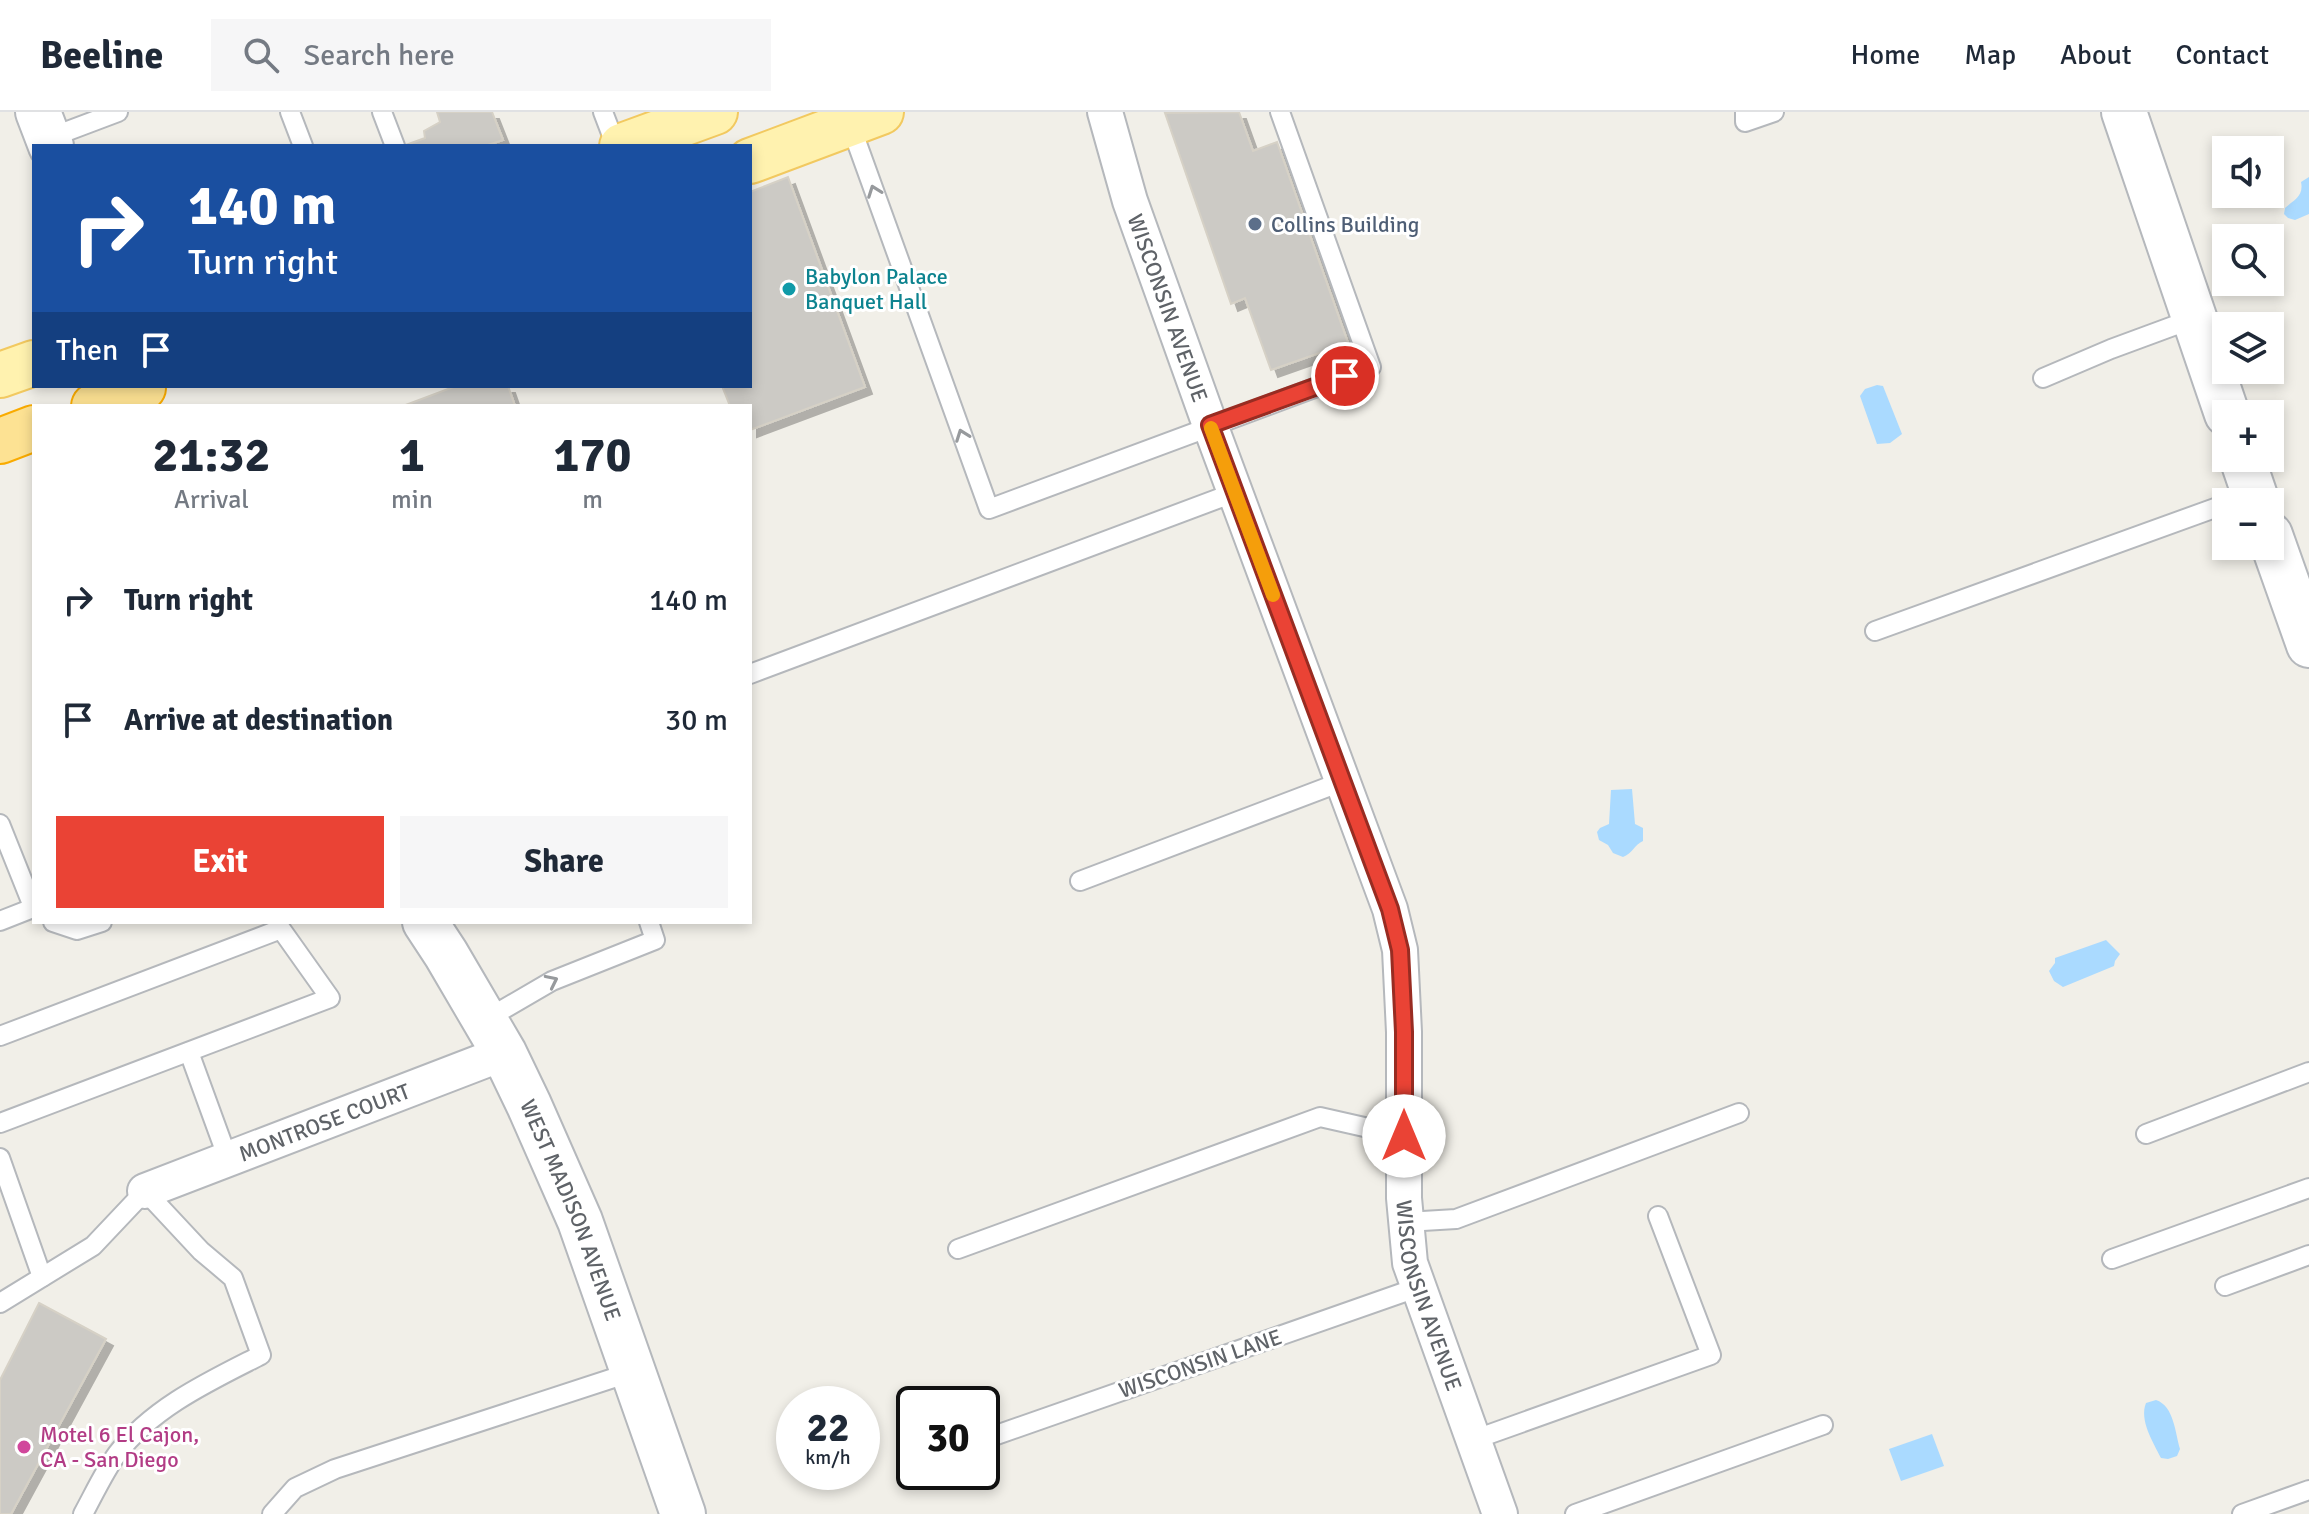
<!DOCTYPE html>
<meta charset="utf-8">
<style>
body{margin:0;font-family:Signika,sans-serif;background:#f6f6f7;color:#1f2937;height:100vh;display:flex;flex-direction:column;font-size:30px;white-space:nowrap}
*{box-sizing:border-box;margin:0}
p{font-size:26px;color:#747a83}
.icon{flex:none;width:44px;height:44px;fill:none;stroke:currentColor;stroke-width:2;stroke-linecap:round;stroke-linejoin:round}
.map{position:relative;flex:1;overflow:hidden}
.sheet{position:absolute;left:32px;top:292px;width:720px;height:520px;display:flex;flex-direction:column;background:#fff;border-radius:0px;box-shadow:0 4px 12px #0003}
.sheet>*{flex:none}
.banner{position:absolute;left:32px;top:32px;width:720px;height:244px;border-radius:0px;box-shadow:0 4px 12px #0003;background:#1a4fa0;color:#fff;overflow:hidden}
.buttons{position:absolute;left:2212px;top:24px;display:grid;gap:16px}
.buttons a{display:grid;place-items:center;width:72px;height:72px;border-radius:0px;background:#fff;box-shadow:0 4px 12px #0003;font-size:40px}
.speed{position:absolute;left:776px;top:1274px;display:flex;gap:16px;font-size:40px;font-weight:700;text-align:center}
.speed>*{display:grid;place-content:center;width:104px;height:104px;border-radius:50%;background:#fff;box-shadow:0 4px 12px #0003;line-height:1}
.speed small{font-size:20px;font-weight:400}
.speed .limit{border:4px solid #111;border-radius:12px;background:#fff;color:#111}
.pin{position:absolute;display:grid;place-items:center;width:68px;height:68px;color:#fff;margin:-34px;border:4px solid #fff;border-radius:50%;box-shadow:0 2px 8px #0007}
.me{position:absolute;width:88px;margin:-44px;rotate:0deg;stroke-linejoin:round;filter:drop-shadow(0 0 6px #0008)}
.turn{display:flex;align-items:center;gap:28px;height:168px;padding:0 24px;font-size:36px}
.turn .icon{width:104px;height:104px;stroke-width:2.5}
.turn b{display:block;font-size:56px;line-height:68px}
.then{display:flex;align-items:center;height:76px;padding:0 24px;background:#0003;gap:16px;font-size:30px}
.eta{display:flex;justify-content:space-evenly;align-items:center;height:136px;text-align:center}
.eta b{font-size:48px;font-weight:800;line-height:56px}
.action{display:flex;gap:16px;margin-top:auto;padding:16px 24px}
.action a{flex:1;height:92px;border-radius:0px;background:#ea4335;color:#fff;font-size:32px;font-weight:800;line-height:92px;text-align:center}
.action a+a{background:#f6f6f7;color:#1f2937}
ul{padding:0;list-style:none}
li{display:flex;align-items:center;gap:24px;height:120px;padding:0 24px}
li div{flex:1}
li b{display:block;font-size:30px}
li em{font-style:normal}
header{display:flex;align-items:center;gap:48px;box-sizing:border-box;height:112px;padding:0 40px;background:#fff;border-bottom:2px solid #e0e1e3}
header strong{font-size:38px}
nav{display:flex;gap:44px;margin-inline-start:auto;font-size:28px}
.search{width:560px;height:72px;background:#f6f6f7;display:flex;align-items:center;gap:20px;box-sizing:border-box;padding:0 28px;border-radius:0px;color:#747a83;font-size:30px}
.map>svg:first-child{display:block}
</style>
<header>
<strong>Beeline</strong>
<div class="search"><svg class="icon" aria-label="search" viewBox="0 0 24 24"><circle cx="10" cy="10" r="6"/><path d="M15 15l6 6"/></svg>Search here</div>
<nav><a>Home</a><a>Map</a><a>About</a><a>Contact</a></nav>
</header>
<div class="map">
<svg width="2309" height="1402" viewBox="0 0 2309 1402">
<defs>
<filter id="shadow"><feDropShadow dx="7" dy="7" stdDeviation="0" flood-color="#0004"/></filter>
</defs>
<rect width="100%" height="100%" fill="#f1efe8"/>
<g fill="#aadaff">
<path d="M2309,65V102L2295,108L2288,106L2284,102L2285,96C2294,88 2304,84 2301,70Z"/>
<polygon points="1877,273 1883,274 1902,322 1890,331 1877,332 1860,284 1865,277"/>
<path d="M1632,677L1635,712L1643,716V729C1634,733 1632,742 1623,745L1613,741L1608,733L1599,728L1597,720L1600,716L1609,712L1611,678Z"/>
<polygon points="2106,828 2120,842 2115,849 2114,854 2063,875 2054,869 2049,859 2055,851 2055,846"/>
<path d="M2156,1288C2174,1294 2175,1320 2180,1337L2177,1344L2168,1347L2161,1346C2153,1330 2139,1308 2146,1291Z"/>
<polygon points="1932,1322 1944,1354 1901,1369 1889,1337"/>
</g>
<g fill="#cccac5" stroke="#d6d1c6" stroke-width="2" filter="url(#shadow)">
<polygon points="437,0 492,0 503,28 485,34 403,34 425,26 424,19 440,10"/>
<polygon points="1239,0 1253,39 1277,30 1348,231 1271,258 1245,186 1231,192 1165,1"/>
<polygon points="788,65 865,275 750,318 750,294 730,294 722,274 750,274 750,80"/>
<polygon points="456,274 508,274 515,294 403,294"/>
<polygon points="39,1191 106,1227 11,1402 0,1402 0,1268"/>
</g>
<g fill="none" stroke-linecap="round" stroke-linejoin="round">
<defs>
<g id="service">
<polyline points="290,0 303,34"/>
<polyline points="382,0 395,34"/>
<polyline points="603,0 616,34"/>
<polyline points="1745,0 1745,10 1774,0"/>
<polyline points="850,12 989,397 1371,255 1280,0"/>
<polyline points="49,26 118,0"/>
<polyline points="2043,266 2111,237 2195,206"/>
<polyline points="1875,519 2226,392"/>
<polyline points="750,562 1236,380"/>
<polyline points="0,712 34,797"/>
<polyline points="1080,769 1341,670"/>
<polyline points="0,809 33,796"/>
<polyline points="53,810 77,818 102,810"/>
<polyline points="485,908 552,869 655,828 649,810"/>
<polyline points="0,924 281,817 330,886 0,1011"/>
<polyline points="189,940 228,1047"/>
<polyline points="2146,1022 2309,960"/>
<polyline points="0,1046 42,1165"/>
<polyline points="1406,1110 1456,1107 1739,1001"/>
<polyline points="958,1137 1320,1005 1404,1024"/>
<polyline points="2112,1147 2309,1076"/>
<polyline points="2225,1174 2309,1143"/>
<path d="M0,1191L93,1134L145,1079L201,1139L233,1166L261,1243C210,1269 153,1295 117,1342C104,1360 94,1382 83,1402"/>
<polyline points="982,1328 1419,1175"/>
<polyline points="1473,1328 1711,1243 1658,1104"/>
<polyline points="272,1402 295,1376 335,1357 632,1260"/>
<polyline points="1575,1402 1823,1313"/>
<polyline points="2242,1402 2309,1378"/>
</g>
<g id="minor">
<path id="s1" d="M1105,0L1130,89L1210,313L1390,797L1400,838L1404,920V1086L1410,1151L1500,1402"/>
<path id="s2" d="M145,1079L504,941"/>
</g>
<g id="tertiary">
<polyline points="38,0 51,34"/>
<polyline points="2124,0 2227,302"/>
<polyline points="2242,346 2257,390"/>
<polyline points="2270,423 2309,533"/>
<path id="s3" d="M425,810L446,842L504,941L529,993L580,1109L683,1402"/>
</g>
<g id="primary">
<polyline points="622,34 715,0"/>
<polyline points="750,49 881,0"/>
<polyline points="0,263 34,251"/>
</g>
<g id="motorway">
<polyline points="94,294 143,276"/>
<polyline points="0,329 34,316"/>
</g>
</defs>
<use href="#service" stroke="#b5b8bc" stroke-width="22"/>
<use href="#minor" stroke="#b5b8bc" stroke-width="38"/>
<use href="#tertiary" stroke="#b5b8bc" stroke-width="48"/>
<use href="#primary" stroke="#f2c960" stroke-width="48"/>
<use href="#motorway" stroke="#f9ab00" stroke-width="48"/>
<use href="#service" stroke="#fff" stroke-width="18"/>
<use href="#minor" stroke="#fff" stroke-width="34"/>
<use href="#tertiary" stroke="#fff" stroke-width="44"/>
<use href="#primary" stroke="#fff2af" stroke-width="44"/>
<use href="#motorway" stroke="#fde293" stroke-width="44"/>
</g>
<defs><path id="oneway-chevron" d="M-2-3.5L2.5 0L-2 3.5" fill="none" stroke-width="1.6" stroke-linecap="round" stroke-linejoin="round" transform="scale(2)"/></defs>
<g stroke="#979a9d">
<use href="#oneway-chevron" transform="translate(874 79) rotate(-110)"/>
<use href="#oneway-chevron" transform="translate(962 323) rotate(-110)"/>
<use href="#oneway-chevron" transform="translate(552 869) rotate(-26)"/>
</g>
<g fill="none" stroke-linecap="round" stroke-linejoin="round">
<defs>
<polyline id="route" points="1345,264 1210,313 1390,797 1400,838 1404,920 1404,1024"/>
</defs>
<use href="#route" stroke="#982c22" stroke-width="20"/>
<use href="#route" stroke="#ea4335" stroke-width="14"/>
<polyline stroke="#f59e0b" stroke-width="14" points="1211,316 1273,483"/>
</g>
<circle fill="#5c6f8a" stroke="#fff" stroke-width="3" cx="1255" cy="112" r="8"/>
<circle fill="#0f9aa8" stroke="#fff" stroke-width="3" cx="789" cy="177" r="8"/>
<circle fill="#d1479c" stroke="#fff" stroke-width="3" cx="24" cy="1335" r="8"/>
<g text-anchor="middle" stroke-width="6" stroke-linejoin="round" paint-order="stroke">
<g font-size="22" fill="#4e5e75" stroke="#fff" text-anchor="start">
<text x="1271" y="120">Collins Building</text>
</g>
<g font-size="22" fill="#0d838f" stroke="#fff" text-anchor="start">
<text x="805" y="172">Babylon Palace<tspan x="805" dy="25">Banquet Hall</tspan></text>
</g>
<g font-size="22" fill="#5f6368" stroke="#fff">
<text dy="8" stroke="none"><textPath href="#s1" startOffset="206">WISCONSIN AVENUE</textPath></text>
<text dy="8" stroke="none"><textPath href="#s2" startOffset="192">MONTROSE COURT</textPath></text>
<text dy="8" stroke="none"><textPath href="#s3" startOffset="324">WEST MADISON AVENUE</textPath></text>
<text dy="8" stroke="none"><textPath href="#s1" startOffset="1238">WISCONSIN AVENUE</textPath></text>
<text transform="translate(1200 1251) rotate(-19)" y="8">WISCONSIN LANE</text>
</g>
<g font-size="22" fill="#b23c85" stroke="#fff" text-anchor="start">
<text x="40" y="1330">Motel 6 El Cajon,<tspan x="40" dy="25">CA - San Diego</tspan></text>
</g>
</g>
</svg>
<div class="buttons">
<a><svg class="icon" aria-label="sound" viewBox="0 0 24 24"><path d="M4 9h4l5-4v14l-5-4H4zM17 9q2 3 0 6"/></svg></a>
<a><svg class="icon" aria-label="search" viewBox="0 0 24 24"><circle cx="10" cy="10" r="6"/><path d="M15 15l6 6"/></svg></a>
<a><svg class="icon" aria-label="layers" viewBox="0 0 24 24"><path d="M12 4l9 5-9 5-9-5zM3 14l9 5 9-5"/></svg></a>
<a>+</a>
<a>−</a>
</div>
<div class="speed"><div>22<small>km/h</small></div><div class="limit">30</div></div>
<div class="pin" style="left:1345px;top:264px;background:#d93025"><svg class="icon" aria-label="arrive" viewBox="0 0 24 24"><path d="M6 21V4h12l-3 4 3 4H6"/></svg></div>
<svg class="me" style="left:1404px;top:1024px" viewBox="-20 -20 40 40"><circle r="19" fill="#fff"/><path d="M0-13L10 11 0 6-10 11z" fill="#ea4335"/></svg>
<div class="banner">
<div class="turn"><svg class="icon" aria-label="right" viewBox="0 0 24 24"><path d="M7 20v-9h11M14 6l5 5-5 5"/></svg><div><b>140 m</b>Turn right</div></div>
<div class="then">Then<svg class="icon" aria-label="arrive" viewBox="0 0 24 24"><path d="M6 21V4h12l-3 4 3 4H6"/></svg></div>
</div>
<section class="sheet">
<div class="eta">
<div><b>21:32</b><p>Arrival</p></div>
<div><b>1</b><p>min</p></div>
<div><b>170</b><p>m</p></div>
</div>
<ul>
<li><svg class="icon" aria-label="right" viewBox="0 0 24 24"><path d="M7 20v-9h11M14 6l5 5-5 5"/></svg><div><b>Turn right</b></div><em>140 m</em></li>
<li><svg class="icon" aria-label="arrive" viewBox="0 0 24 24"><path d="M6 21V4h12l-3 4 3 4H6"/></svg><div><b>Arrive at destination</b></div><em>30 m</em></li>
</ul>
<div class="action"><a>Exit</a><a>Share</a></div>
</section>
</div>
